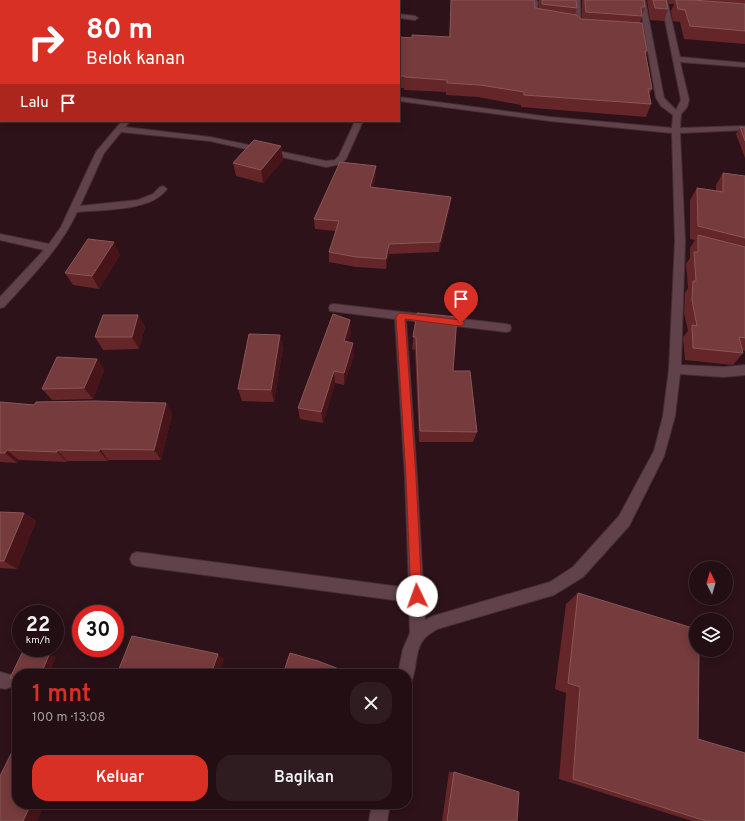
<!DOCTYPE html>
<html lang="id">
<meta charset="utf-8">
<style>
body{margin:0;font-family:Overpass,sans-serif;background:#2e1c21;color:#f1f3f6;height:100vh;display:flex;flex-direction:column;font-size:15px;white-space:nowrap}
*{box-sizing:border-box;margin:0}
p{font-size:13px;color:#a29ca0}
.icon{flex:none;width:22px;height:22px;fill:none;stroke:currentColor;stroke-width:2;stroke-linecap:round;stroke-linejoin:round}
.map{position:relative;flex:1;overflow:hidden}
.details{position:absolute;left:12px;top:669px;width:400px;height:140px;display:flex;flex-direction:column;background:#220e13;border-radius:16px;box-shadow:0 2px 10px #0003,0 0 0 1px #3f2e33}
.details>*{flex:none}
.banner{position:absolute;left:0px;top:0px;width:400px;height:122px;box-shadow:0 2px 10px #0003,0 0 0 1px #3f2e33;background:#d93025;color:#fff;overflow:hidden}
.needle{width:26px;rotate:355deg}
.tools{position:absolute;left:689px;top:561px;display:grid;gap:8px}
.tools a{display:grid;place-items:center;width:44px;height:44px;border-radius:50%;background:#220e13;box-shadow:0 2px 10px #0003,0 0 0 1px #3f2e33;font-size:20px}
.speed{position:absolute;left:12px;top:605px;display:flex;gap:8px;font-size:20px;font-weight:700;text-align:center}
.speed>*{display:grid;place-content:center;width:52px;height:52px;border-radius:50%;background:#220e13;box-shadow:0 2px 10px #0003,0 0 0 1px #3f2e33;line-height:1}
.speed small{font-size:10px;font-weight:400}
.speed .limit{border:6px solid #d22;background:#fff;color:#111}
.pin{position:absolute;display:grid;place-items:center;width:34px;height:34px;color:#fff;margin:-41px -17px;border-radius:50% 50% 50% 0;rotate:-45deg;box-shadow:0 0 4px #0007}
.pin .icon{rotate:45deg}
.me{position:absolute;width:44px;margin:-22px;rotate:357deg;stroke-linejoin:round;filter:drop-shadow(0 0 3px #0008)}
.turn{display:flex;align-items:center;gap:14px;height:84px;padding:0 20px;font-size:18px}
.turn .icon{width:52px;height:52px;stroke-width:2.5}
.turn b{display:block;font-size:28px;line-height:34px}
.then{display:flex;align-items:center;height:38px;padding:0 20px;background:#0003;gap:8px;font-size:15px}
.round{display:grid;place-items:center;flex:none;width:42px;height:42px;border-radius:16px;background:#2e1c21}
.summary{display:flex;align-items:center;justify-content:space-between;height:68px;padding:0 20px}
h1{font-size:24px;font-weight:600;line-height:30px;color:#d93025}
.button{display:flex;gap:8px;margin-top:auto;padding:8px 20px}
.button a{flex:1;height:46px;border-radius:16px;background:#d93025;color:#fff;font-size:16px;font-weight:600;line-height:46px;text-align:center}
.button a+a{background:#2e1c21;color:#f1f3f6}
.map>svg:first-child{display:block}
</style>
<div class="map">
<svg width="745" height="821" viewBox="0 0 745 821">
<rect width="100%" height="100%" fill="#2d1219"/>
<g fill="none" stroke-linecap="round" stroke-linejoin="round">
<defs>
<g id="minor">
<polygon points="529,0 536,0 538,2 537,16 540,18 540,20 536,20 531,17 532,3"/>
<polygon points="574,0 580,0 581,22 578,24 566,24 566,22 575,20"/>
<path d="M639,0H645L664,98L676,110L681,100L661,0H667L680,57L745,63V67L680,62L689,100L687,107L681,114L680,128L745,126V130L680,133L685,241L681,365L724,367L745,365V375L724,377L680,374L675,416L664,456L629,526L583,577L554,595L437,629C433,632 427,635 424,639C415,649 417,667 412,680L407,681V674H398L403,649L410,633L409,602L137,566L132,564L130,559L132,554L137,552L409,588L405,477L395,319L330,311L329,308L330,305L334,304L506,324L510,325L511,328L510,331L506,332L406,320L417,477L425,620L433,616L550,582L573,567L619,516L654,451L663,416L669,369L675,241L672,133L550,121L399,101V97L550,117L672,128L673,115L661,106L656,98Z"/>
<polygon points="399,14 415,16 418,18 415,20 399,18"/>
<path d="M122,121H130L125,127L210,137L326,161L335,160L339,156L355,121H363L346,159L341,164L326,167L210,141L121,132L104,153L80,206L138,200L153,194L160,187L163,186L167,189C150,212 104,209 77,212C60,249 31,277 4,307L0,308V297L44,250L0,240V234L49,244L61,227L96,152Z"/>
<polygon points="0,672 11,675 13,681 11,687 5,689 0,688"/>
<polygon points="372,804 390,804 387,821 369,821"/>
</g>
</defs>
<use href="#minor" stroke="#432f33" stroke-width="2"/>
<use href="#minor" fill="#62424a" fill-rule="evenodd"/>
</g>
<g fill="#642628">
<polygon points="451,0 534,0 535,8 539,9 539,1 538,0 576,0 577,8 575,15 582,19 582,0 644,0 645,7 640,23 647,51 646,56 652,89 649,95 651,104 646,117 521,107 521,105 478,97 446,95 446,92 404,90 404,88 399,88 399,37 412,38 449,37"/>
<polygon points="647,0 666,0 668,9 664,21 650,20"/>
<polygon points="668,0 745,0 745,44 684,39 680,22 673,21 671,11 674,4 669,4"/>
<polygon points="740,127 745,128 745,158 736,134"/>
<polygon points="281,146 283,160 263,183 236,176 233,163"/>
<polygon points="376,166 376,176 373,187 451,197 450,207 439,252 389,254 386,269 356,267 329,262 329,252 336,231 315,229 314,219"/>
<polygon points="723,173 745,176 745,351 742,350 743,353 733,365 685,360 683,337 688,331 684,313 685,293 688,288 686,264 690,258 690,248 695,240 690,239 690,200 697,188 716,190 716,185"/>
<polygon points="120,255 99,289 73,285 65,273"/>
<polygon points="417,313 453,371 477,432 473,442 419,442 415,350 412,349"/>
<polygon points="138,315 145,327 139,349 103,350 95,337"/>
<polygon points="351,332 348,342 354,355 344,385 335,383 323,423 300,419 298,408"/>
<polygon points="283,347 274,402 242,401 238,389"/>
<polygon points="97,359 104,370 93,399 52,400 42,389"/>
<polygon points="0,402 34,405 166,403 172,414 161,460 108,460 108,461 67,461 67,462 19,460 17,463 0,462"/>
<polygon points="0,512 24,513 36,521 17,569 0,568"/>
<polygon points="578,593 698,739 745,821 692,821 559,779 566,693 555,689 566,604"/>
<polygon points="449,772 454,772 517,821 442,821"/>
</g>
<g fill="#471519">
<rect x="277" y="0" width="8" height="1"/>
<polygon points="281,146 283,160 263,183 261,170"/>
<polygon points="376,166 376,176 370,197 370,187"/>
<polygon points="451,197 450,207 439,252 440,242"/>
<polygon points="114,242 120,255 99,289 92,276"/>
<polygon points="389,244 389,254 386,269 386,259"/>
<polygon points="138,315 145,327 139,349 132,337"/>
<polygon points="350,320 351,332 344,353 344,341"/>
<polygon points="280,335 283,347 274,402 271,390"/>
<polygon points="353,343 354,355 344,385 344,373"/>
<polygon points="97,359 104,370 93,399 84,388"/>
<polygon points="334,371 335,383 323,423 321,412"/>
<polygon points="166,403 172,414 161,460 154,450"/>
<polygon points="100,449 108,460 108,461 99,451"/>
<polygon points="7,450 19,460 17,463 5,453"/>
<polygon points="57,450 67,461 67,462 57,452"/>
<polygon points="24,513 36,521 17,569 4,561"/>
<polygon points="218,654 224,659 219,674 211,674"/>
<polygon points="49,655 56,657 49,674 41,674"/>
<polygon points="31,804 45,804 37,821 23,821"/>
</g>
<g fill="#753b3d" stroke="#8a5658">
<polygon points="228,0 277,0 277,1 227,1"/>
<polygon points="451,0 534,0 535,8 576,15 581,19 642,23 647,51 645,51 652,89 648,89 651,104 524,95 524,92 480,85 447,83 447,80 405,77 405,76 399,76 399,37 412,38 412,35 450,37"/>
<polygon points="542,0 576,0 577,8 542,4"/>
<polygon points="585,0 644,0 645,7 641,7 642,16 586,12"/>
<polygon points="653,0 666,0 668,9 655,8"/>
<polygon points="676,0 693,0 745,4 745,31 690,26 685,10 678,9"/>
<polygon points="740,127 745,128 745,141"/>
<polygon points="254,140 281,146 261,170 233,163"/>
<polygon points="340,162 376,166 370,187 451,197 440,242 389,244 386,259 356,257 329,252 339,221 314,219"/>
<polygon points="723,173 745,176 745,238 698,226 697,188 723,192"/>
<polygon points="698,235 745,247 745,338 739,337 743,353 693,348 692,325 697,326 692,300 693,281 696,281 694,252 698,252"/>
<polygon points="88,239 114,242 92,276 65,273"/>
<polygon points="417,313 457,317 453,371 470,371 477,432 420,431 416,337 413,337"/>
<polygon points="333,314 350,320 344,341 353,343 344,373 334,371 321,412 298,408"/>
<polygon points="103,315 138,315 132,337 95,337"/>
<polygon points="249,334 280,335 271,390 238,389"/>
<polygon points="57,357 97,359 84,388 42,389"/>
<polygon points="95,401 166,403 154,450 100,449 99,451 57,450 57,452 7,450 5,453 0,453 0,402 34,405 36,402"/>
<polygon points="0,512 24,513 4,561 0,561"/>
<polygon points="578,593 696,629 696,650 699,650 698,739 745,753 745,821 706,821 573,779 580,687 568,683"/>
<polygon points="132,636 218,654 211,674 117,674"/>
<polygon points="23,651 49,655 41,674 17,674 17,679 10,678"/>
<polygon points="290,653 318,661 352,674 283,674"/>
<polygon points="17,742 17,804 31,804 23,821 2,821 0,820 0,776"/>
<polygon points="454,772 519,792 517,821 447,821"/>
</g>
<polygon fill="#d93025" stroke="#8d1f18" points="400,313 461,320 465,323 461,326 405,319 416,477 422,596 421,600 417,602 413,600 411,596 406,477 396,316"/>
</svg>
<div class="tools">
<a><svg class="needle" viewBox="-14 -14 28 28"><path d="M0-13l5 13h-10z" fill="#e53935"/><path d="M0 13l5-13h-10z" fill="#a29ca0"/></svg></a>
<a><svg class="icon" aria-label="layers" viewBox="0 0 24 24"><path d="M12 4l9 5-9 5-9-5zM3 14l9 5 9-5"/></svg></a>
</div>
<div class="speed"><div>22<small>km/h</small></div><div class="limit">30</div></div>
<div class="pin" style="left:461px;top:323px;background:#d93025"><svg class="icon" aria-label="arrive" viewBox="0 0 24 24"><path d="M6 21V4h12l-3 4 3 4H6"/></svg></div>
<svg class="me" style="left:417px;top:596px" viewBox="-20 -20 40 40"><circle r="19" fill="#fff"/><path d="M0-13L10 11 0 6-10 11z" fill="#d93025"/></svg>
<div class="banner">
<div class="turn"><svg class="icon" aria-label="right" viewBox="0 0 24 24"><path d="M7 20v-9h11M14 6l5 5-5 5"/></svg><div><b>80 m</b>Belok kanan</div></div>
<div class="then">Lalu<svg class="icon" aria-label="arrive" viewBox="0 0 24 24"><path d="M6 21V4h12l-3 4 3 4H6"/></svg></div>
</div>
<section class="details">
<div class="summary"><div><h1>1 mnt</h1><p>100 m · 13:08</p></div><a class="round"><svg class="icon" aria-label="close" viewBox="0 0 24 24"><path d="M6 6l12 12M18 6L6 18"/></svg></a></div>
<div class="button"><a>Keluar</a><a>Bagikan</a></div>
</section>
</div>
